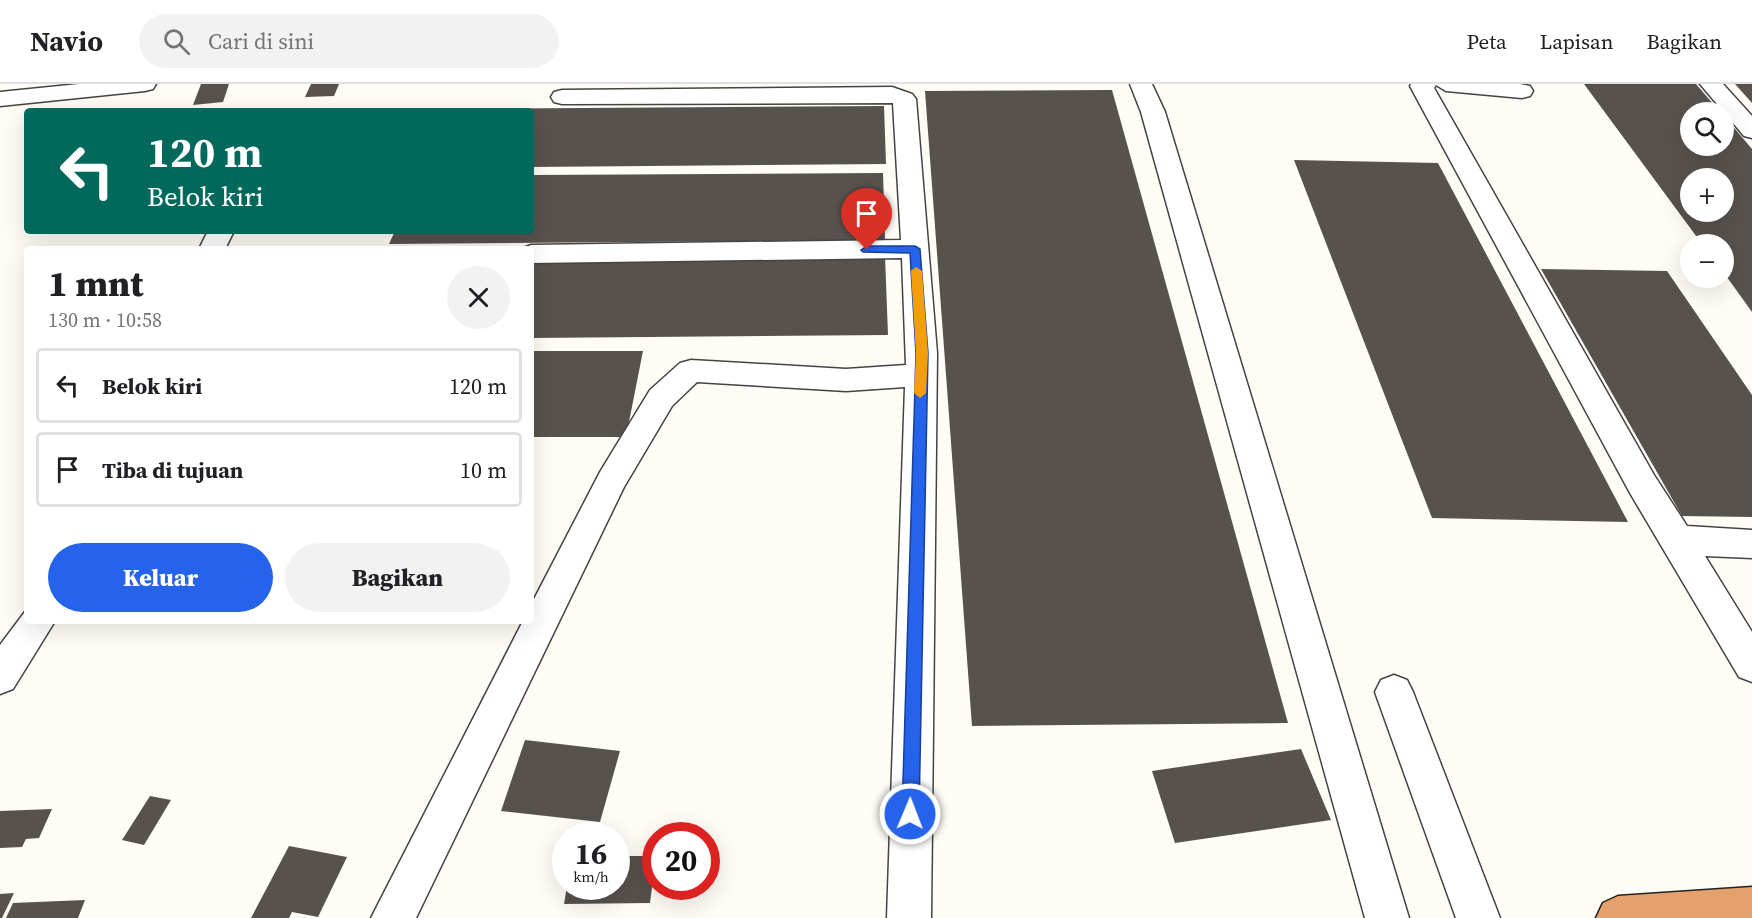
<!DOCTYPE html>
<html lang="id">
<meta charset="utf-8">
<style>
body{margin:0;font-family:"Source Serif 4",serif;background:#f2f2f2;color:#202124;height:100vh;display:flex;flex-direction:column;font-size:22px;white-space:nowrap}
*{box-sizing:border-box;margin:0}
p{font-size:20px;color:#757577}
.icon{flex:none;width:33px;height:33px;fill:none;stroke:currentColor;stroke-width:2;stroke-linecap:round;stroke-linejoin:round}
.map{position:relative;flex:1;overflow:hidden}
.drawer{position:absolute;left:24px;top:162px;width:510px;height:378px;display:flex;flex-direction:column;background:#fff;border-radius:6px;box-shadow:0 6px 24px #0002}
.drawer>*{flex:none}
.hud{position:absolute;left:24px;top:24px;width:510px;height:126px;border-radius:6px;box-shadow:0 6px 24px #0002;background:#00695c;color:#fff;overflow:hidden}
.fabs{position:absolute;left:1680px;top:18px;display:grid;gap:12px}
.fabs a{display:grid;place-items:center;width:54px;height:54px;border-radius:50%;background:#fff;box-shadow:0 6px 24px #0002;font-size:30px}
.speed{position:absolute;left:552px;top:738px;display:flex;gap:12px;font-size:30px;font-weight:700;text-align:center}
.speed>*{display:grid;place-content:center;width:78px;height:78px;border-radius:50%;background:#fff;box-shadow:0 6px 24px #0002;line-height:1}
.speed small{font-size:15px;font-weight:400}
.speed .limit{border:9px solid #d22;background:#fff;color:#111}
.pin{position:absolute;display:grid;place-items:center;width:51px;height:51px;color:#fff;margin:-62px -26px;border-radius:50% 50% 50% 0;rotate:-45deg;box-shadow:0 0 6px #0007}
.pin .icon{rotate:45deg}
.me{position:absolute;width:66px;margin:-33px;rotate:1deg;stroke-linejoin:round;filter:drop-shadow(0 0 4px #0008)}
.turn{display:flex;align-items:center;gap:21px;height:126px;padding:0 24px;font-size:27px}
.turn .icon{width:78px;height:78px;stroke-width:2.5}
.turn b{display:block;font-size:42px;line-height:51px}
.round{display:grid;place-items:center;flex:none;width:63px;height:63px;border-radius:32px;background:#f2f2f2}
.head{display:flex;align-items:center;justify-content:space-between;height:102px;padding:0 24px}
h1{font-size:36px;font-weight:800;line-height:45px}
.primary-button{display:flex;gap:12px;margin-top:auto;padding:12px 24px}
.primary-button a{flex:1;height:69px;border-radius:36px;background:#2563eb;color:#fff;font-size:24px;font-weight:800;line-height:69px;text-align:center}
.primary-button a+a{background:#f2f2f2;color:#202124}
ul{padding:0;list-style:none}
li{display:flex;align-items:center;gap:18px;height:75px;margin:0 12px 9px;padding:0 12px;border:3px solid #e0e0e0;border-radius:6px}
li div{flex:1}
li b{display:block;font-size:22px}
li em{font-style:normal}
header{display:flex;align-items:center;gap:36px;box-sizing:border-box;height:84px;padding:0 30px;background:#fff;border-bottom:2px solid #e0e0e0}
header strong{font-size:28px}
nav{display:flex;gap:33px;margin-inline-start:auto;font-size:21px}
.search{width:420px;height:54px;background:#f2f2f2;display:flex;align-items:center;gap:15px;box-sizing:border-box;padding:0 21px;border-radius:33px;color:#757577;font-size:22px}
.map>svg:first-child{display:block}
</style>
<header>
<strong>Navio</strong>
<div class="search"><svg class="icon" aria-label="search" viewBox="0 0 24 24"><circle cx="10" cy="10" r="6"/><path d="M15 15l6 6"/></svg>Cari di sini</div>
<nav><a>Peta</a><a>Lapisan</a><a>Bagikan</a></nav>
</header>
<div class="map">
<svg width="1752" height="834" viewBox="0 0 1752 834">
<rect width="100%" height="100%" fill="#fefcf5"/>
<g fill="#58524e" fill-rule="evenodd">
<polygon points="201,0 229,0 223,18 193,21"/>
<polygon points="311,0 339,0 334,12 305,13"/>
<path d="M1584,0H1696L1720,28H1690V62H1724V32L1752,65V228L1724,189V160H1702ZM1690,94H1724V128H1690Z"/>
<polygon points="1735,0 1752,0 1752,19"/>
<polygon points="1112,6 1288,639 972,642 925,7"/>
<polygon points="884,22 886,80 531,83 531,27 450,27 451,25"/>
<polygon points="1294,76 1438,79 1628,438 1432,434"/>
<polygon points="883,89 885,156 389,160 395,147 531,147 531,91"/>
<polygon points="885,172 888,251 531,254 531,175"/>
<polygon points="1541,185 1667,187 1752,311 1752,433 1682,432"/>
<polygon points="531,267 643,267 626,353 531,353"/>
<polygon points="525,656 620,667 600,738 501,727"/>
<polygon points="1301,665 1331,736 1175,759 1152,687"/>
<polygon points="150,712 171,716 144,761 122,756"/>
<polygon points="52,725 39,754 26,755 22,763 0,764 0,727"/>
<polygon points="289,762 347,773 318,833 292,828 289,834 251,834"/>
<polygon points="616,772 656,772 650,819 564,820 567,802 616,802"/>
<polygon points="14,809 2,834 0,834 0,810"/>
<polygon points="85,816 78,834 6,834 13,819"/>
</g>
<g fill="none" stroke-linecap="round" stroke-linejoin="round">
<defs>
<g id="minor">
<polygon points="79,0 156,0 153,5 145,7 0,22 0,8"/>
<polygon points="1130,0 1152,0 1165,28 1409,834 1365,834 1141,28"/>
<polygon points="1411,0 1520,0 1530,2 1533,7 1530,12 1522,14 1446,7 1436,1 1434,4 1654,391 1687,442 1752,446 1752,474 1705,472 1752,548 1752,598 1739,593 1630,409 1410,2"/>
<polygon points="1700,0 1723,0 1752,32 1752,54 1744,52"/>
<polygon points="892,3 912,10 916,15 937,269 931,834 887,834 905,303 846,307 697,298 672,322 624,403 416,834 371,834 523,537 531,537 531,521 600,388 650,306 680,279 691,276 846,285 906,281 902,174 531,179 531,165 521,165 531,161 901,156 893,19 562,20 554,18 551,13 554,8 562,6"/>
<polygon points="208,147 234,147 225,165 199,165"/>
<polygon points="27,525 27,537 55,537 13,605 0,610 0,561"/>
<polygon points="1394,591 1407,596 1413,608 1500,834 1456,834 1375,608 1381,596"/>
</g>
<polygon id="highway" points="1752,803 1752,834 1596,834 1603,819 1618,812"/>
</defs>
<use href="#minor" stroke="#444" stroke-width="3"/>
<use href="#highway" stroke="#222" stroke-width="3"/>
<use href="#minor" fill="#fff" fill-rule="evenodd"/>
<use href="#highway" fill="#e5a16c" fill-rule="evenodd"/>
</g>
<polygon fill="#2563eb" stroke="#184099" stroke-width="1.5" points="867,162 915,162 920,165 928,269 919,730 916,736 910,738 904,736 902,730 916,269 910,169 863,168 861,166"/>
<polygon fill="#f59e0b" points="916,183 922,187 928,269 926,309 920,314 914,309 916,269 911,187"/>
</svg>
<div class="fabs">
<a><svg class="icon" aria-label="search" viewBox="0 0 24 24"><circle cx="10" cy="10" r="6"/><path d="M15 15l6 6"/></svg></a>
<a>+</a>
<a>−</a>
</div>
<div class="speed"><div>16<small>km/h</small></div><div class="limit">20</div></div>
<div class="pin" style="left:867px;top:166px;background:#d93025"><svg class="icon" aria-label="arrive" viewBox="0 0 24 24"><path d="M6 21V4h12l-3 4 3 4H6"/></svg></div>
<svg class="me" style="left:910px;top:730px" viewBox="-20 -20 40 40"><circle r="17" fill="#2563eb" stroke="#fff" stroke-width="3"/><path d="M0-11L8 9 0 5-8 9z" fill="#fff"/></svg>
<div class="hud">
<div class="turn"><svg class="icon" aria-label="left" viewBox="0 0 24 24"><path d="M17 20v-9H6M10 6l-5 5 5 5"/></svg><div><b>120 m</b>Belok kiri</div></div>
</div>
<section class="drawer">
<div class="head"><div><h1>1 mnt</h1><p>130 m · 10:58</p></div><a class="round"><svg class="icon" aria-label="close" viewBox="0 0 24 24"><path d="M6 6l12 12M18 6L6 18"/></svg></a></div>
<ul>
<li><svg class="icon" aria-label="left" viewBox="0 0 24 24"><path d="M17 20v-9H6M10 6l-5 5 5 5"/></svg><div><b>Belok kiri</b></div><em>120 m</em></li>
<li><svg class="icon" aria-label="arrive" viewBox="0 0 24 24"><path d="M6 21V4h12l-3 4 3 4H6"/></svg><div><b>Tiba di tujuan</b></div><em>10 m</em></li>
</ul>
<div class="primary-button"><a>Keluar</a><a>Bagikan</a></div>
</section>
</div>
